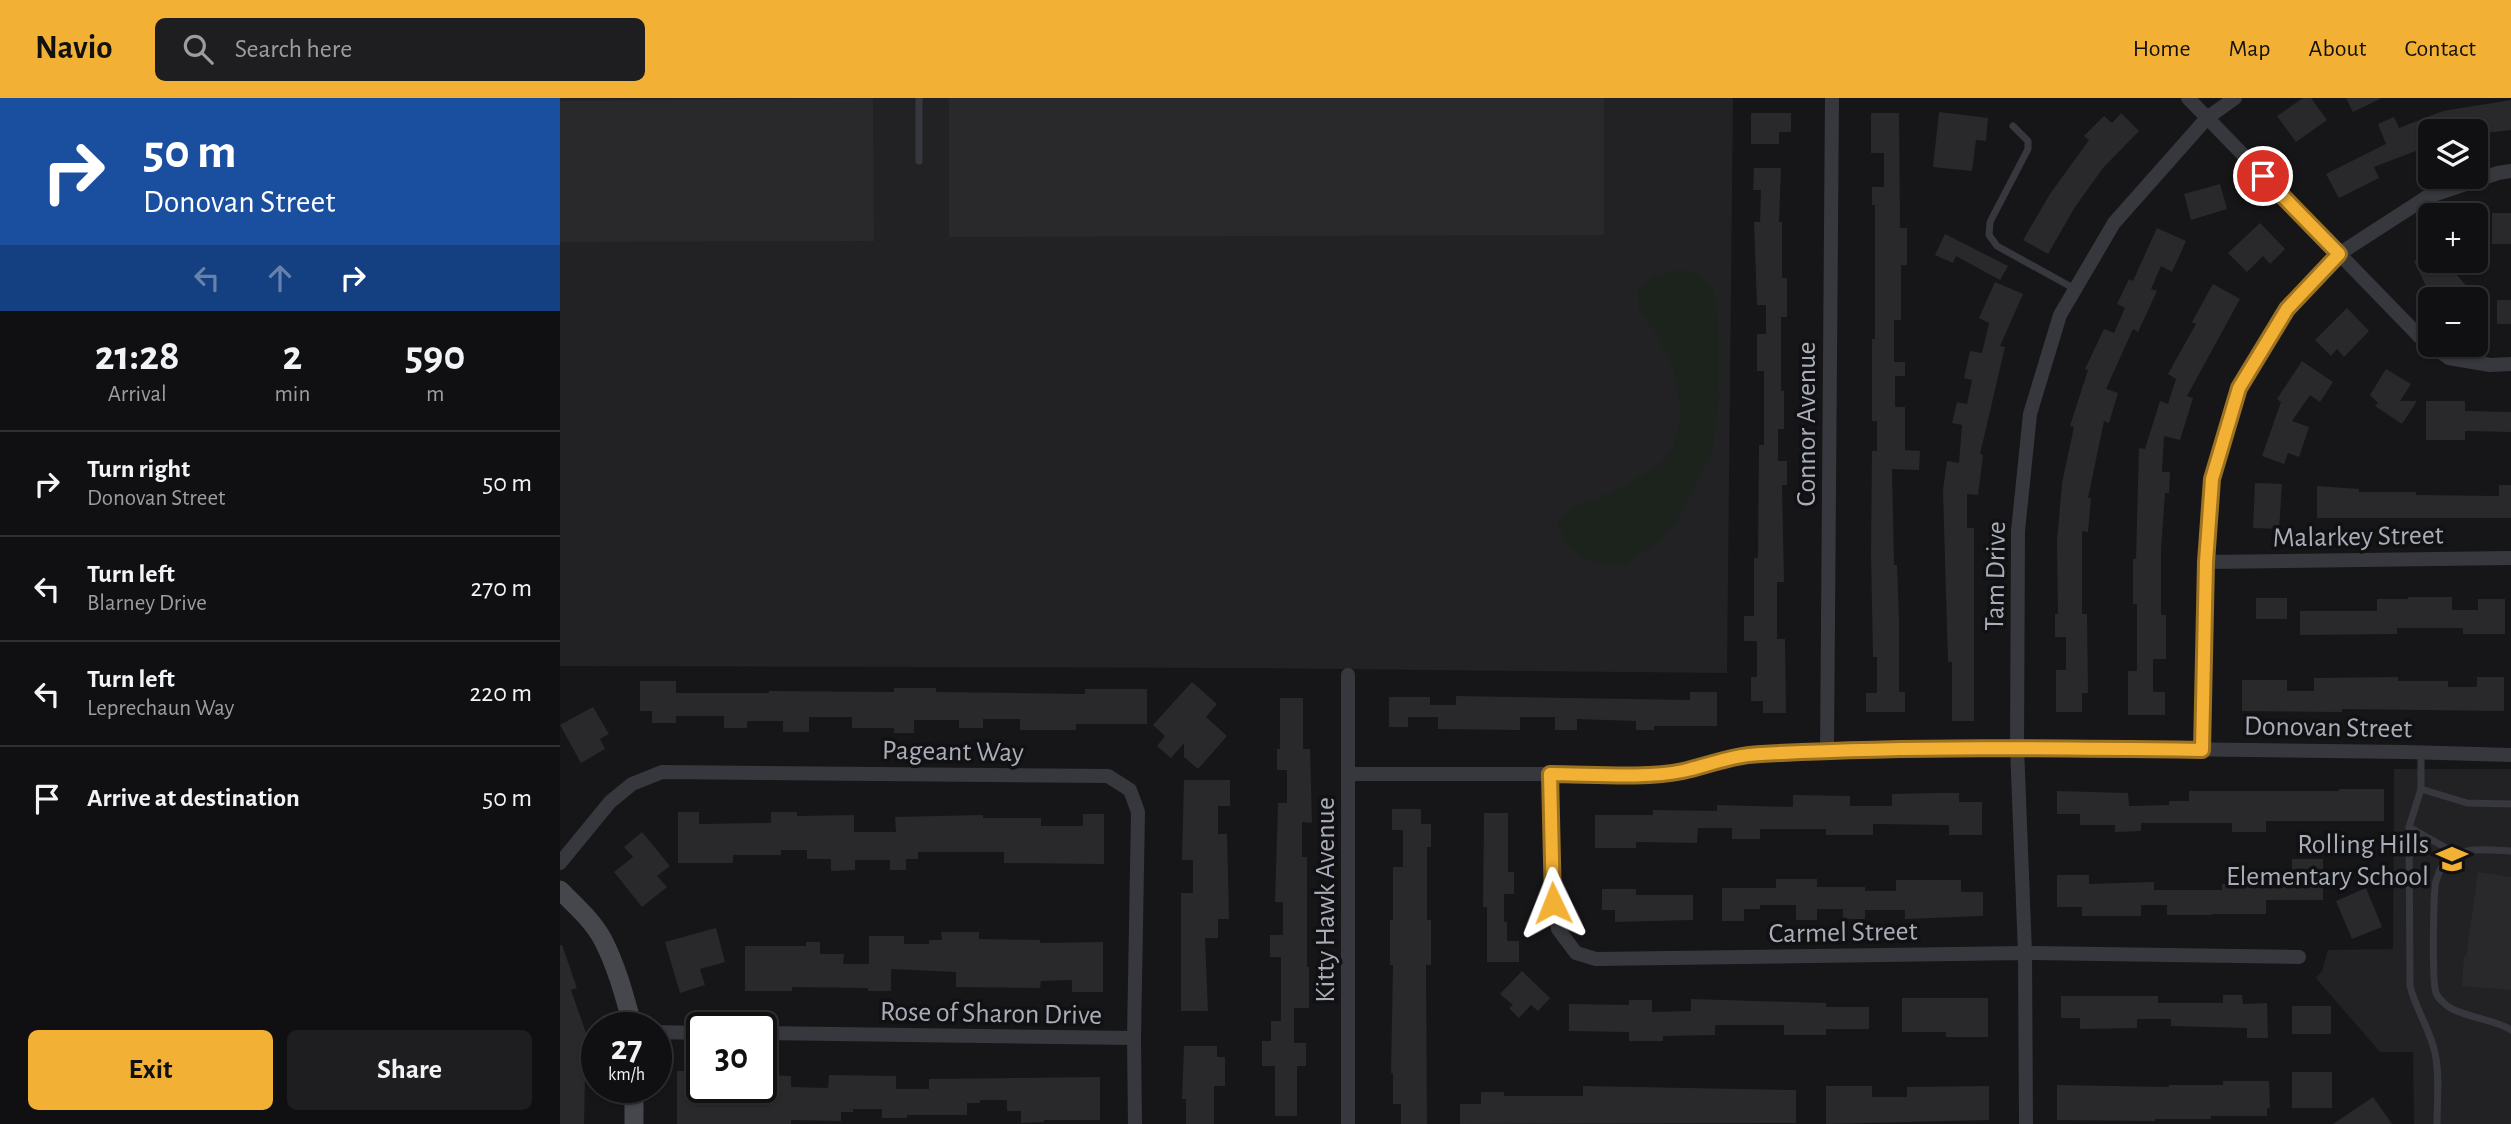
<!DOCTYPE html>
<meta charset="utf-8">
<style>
body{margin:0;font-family:"Alegreya Sans",sans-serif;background:#1e1e20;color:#f1f3f6;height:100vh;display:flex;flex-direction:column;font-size:26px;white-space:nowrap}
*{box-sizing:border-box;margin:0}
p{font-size:23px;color:#9c9d9f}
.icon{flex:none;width:38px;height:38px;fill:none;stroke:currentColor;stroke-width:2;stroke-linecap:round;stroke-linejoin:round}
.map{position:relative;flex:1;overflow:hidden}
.drawer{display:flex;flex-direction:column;background:#101012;width:560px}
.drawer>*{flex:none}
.banner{background:#1a4fa0;color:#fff;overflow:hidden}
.fabs{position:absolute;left:1858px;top:21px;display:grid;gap:14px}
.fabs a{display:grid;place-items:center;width:70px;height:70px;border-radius:10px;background:#101012;box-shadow:0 2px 5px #0004,0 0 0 2px #303032;font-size:35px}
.speed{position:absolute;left:21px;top:914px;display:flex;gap:14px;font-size:35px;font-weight:700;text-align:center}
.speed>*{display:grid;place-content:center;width:91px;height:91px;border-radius:50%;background:#101012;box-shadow:0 2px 5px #0004,0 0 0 2px #303032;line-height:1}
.speed small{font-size:18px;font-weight:400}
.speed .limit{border:4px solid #111;border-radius:10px;background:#fff;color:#111}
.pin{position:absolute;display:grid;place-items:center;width:60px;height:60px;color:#fff;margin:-30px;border:4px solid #fff;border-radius:50%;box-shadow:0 2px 7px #0007}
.me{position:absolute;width:77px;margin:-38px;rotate:358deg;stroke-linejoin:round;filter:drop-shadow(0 0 5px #0008)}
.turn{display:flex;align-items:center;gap:24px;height:147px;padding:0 28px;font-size:32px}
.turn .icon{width:91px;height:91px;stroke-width:2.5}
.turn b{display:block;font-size:49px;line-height:60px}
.lanes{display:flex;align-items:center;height:66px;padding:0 28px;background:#0003;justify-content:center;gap:35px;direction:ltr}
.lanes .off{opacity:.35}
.eta{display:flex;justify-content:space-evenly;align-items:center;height:119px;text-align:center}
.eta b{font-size:42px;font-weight:700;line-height:49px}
.primary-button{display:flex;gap:14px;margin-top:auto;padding:14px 28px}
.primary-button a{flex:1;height:80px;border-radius:10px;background:#f2b134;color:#111;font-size:28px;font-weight:700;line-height:80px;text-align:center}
.primary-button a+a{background:#1e1e20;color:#f1f3f6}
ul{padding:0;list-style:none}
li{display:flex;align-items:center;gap:21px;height:105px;padding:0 28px;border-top:2px solid #303032}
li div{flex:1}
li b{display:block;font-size:26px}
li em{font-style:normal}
header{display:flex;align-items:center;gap:42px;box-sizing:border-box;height:98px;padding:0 35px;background:#f2b134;color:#111}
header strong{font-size:33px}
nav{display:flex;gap:38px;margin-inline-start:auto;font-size:24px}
.search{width:490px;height:63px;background:#1e1e20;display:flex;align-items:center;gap:18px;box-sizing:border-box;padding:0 24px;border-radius:10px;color:#9c9d9f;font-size:26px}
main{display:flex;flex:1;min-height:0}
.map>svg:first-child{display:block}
</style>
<header>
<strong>Navio</strong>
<div class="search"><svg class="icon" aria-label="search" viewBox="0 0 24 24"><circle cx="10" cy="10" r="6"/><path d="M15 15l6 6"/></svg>Search here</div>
<nav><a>Home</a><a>Map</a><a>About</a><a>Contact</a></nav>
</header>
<main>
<section class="drawer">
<div class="banner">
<div class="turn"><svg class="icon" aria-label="right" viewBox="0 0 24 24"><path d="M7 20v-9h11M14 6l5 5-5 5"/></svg><div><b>50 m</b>Donovan Street</div></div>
<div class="lanes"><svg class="icon off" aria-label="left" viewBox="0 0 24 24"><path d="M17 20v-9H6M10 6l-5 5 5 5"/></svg><svg class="icon off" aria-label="ahead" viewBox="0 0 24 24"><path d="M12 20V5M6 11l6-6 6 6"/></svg><svg class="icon" aria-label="right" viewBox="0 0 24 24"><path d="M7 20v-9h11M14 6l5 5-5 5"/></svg></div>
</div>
<div class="eta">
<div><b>21:28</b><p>Arrival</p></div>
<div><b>2</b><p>min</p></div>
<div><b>590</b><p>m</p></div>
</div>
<ul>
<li><svg class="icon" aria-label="right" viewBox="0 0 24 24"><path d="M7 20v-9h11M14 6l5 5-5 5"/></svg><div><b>Turn right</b><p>Donovan Street</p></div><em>50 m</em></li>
<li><svg class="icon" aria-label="left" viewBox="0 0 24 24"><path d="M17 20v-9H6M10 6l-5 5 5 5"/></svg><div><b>Turn left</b><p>Blarney Drive</p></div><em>270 m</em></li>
<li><svg class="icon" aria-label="left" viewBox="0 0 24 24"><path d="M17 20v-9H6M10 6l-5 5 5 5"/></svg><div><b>Turn left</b><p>Leprechaun Way</p></div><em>220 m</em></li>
<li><svg class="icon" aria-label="arrive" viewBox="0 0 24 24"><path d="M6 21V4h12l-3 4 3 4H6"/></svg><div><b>Arrive at destination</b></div><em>50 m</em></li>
</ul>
<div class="primary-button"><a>Exit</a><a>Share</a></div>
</section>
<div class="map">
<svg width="1951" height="1026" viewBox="0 0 1951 1026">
<rect width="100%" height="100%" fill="#161618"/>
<g fill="#222225">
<polygon points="0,0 1173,0 1167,575 684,570 0,568"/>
<polygon points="1834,671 1951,671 1951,1026 1854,1026 1853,954 1820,954 1756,880 1762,873 1768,852 1833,851"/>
</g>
<polygon fill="#1c231d" points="1118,172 1139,175 1153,190 1159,229 1159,298 1153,350 1117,423 1098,444 1064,467 1031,464 1008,449 997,425 1013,407 1028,404 1066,387 1099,366 1113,349 1121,315 1114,273 1096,236 1079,213 1078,190 1091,180"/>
<g fill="#29292c">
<polygon points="313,0 314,143 0,144 0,3"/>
<polygon points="389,0 1044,0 1044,137 389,139"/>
<polygon points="1743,0 1751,0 1767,22 1736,44 1717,18"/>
<polygon points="1786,0 1822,0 1793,14"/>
<polygon points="1951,2 1951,32 1916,36 1916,33 1871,33 1871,47 1814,69 1819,80 1779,100 1766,76 1826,46 1818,26 1834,19 1839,30 1883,13"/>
<polygon points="1379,14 1428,20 1426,43 1416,42 1412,73 1373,69"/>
<polygon points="1191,15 1231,15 1231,34 1219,34 1219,46 1191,46"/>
<polygon points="1311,15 1339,15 1340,130 1347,130 1347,167 1341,167 1341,222 1334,222 1334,264 1345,264 1345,278 1335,278 1335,309 1345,309 1345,352 1360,353 1359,372 1332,371 1334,467 1337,467 1339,520 1339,594 1345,594 1345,614 1306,614 1306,595 1317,595 1317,559 1313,559 1311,456 1312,353 1317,353 1317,323 1312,323 1312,241 1315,241 1315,107 1312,107 1312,89 1324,89 1324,55 1311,55"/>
<polygon points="1561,15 1579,33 1543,70 1515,109 1488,156 1463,142 1490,96 1529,42 1524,38 1544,18 1552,25"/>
<polygon points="1194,70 1221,70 1219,124 1222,124 1222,180 1227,180 1227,219 1221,219 1221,293 1224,293 1224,331 1218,331 1218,363 1227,363 1227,387 1222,387 1224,484 1217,484 1217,541 1225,541 1226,615 1203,615 1203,603 1191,603 1191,579 1197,579 1197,543 1184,543 1184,518 1194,518 1194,460 1198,460 1199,347 1204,347 1204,273 1197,273 1197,236 1206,236 1206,207 1197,207 1194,124 1200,124 1201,92 1193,92"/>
<polygon points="1660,86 1667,111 1631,122 1624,96"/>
<rect x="1932" y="115" width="19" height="31"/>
<polygon points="1700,125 1725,151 1710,166 1703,158 1687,174 1668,155"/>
<polygon points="1597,130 1626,143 1612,174 1601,168 1591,191 1597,193 1578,234 1573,231 1546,291 1558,295 1549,325 1544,323 1528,400 1531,400 1528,434 1522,433 1522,516 1527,516 1528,595 1522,595 1522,614 1496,614 1496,572 1506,572 1506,539 1495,539 1495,516 1498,516 1497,443 1502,385 1514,329 1510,328 1528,272 1525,271 1544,231 1554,235 1565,210 1557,206 1569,181 1573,183"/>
<polygon points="1385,136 1448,168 1440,182 1396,158 1393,165 1375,157"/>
<polygon points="1871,155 1871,163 1897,163 1901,172 1895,175 1918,201 1882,201 1869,187 1866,188 1854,163"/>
<polygon points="1435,184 1463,196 1440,248 1445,249 1420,356 1423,357 1418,397 1407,396 1407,430 1414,430 1414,623 1392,623 1392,564 1388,564 1383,392 1387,363 1399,365 1402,327 1392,325 1397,304 1407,306 1412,282 1404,280 1410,253 1422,255 1429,225 1419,220"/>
<polygon points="1653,186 1680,201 1627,298 1633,300 1620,342 1604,338 1602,374 1610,374 1609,395 1605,395 1601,452 1601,517 1606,517 1606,561 1593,561 1593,594 1605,594 1605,617 1568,617 1568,573 1577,573 1577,506 1573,506 1573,461 1576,461 1579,350 1585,351 1600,303 1608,306 1616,281 1608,276 1636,226 1632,224"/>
<rect x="1937" y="202" width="14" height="24"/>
<polygon points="1787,210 1809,233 1784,259 1777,251 1771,258 1755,242"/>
<polygon points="1742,263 1773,284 1760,304 1750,297 1732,323 1749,329 1739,359 1728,355 1724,366 1702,358 1721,304 1717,301"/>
<polygon points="1826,271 1851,286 1840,303 1857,303 1842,326 1815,308 1818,305 1810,297"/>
<polygon points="1866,303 1905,303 1905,313 1951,314 1951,334 1905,333 1905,342 1866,342"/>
<polygon points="1695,385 1722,386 1719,431 1693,430"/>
<polygon points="1939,387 1951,387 1951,420 1757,420 1757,388 1799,391 1799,394 1856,394 1856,397 1939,398"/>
<polygon points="1848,499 1892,499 1892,512 1918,512 1918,501 1945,501 1945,536 1903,536 1903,530 1837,530 1837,536 1740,537 1740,513 1817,513 1817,501 1848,501"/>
<rect x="1696" y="500" width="31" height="21"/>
<polygon points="1838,579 1838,583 1888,583 1888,589 1917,589 1917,579 1944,579 1944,613 1782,611 1782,614 1682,613 1682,582 1727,582 1727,593 1754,593 1754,580"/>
<polygon points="80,583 116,583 116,595 209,595 209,593 334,594 334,590 376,590 376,594 525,596 525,591 587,591 587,626 516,626 516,632 460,632 460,621 423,621 423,630 399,630 399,622 354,622 354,635 334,635 334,630 292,630 292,619 249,619 249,634 223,634 223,623 187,623 187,630 164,630 164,618 116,618 116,625 92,625 92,613 80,613"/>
<polygon points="632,584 657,606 646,619 667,638 638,671 624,659 624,645 611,660 597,648 605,638 593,627"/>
<polygon points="1130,594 1157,594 1157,628 1094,628 1094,632 1076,632 1076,623 1017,621 1017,632 995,632 995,619 960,619 960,632 878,631 878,619 848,619 848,629 829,629 829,599 870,599 870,607 896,607 896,598 1130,602"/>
<polygon points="720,600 743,600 743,651 750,651 752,725 742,724 742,759 747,759 747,869 749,869 749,910 734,910 734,945 746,945 746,968 737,968 737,1018 715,1018 715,968 702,968 702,943 711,943 711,923 721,923 721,859 710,859 710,837 723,837 723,804 715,804 718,705 727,705 727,672 717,672 717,651 720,651"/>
<polygon points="33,609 49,636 40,641 45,651 21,665 0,627"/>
<polygon points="624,682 670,682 670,708 658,708 658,736 667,736 669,821 658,821 658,840 645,840 648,913 621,913 621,795 633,795 633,762 622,762"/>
<polygon points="1779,691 1824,691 1824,723 1706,723 1706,734 1672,734 1672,725 1581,725 1581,733 1555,734 1555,727 1520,727 1520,716 1497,716 1497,693 1568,695 1569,708 1609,707 1609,703 1629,703 1629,693 1779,693"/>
<polygon points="1376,695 1399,695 1399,704 1422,704 1422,737 1389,737 1389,727 1313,726 1313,737 1266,737 1266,731 1200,731 1200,741 1172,741 1172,730 1138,730 1137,745 1076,744 1076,750 1035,750 1035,717 1093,717 1093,712 1157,713 1157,707 1233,709 1233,697 1290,698 1290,708 1332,708 1332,696"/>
<polygon points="832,711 861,711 861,726 871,726 871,749 867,749 867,822 871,822 871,867 866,867 867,1026 841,1026 841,1006 833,1006 833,975 831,975 833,867 830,867 830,822 833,822 833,769 843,769 843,732 832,732"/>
<polygon points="118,714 139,714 139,726 211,725 211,714 237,714 237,718 294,717 294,734 336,734 335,719 423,717 423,720 481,720 481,728 523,728 523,716 544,716 544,766 444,765 444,754 358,754 358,761 346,761 346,772 330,772 330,762 295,762 295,772 271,773 271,761 247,761 247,752 221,752 221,757 173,757 173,765 118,765"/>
<polygon points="924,715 948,715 948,774 954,774 954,796 944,796 944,824 947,824 947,843 959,843 959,864 927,864 927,809 923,809"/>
<polygon points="82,734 110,768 97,778 107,789 82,809 54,774 73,759 64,749"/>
<polygon points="1732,761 1763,761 1763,802 1706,802 1706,816 1652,816 1652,817 1607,817 1607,807 1581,807 1581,818 1522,818 1522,809 1497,809 1497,777 1529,777 1529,786 1594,784 1594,792 1662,792 1662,786 1721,786 1721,774 1732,774"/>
<polygon points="1918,774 1951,779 1951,892 1902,888 1904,859 1906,859"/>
<polygon points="1216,781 1257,781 1257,789 1305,789 1305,793 1336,793 1336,782 1401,782 1401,794 1423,794 1423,818 1345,821 1345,812 1305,812 1305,821 1283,821 1283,811 1257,811 1257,822 1236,822 1236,807 1200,807 1200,811 1184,811 1184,823 1162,823 1162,790 1216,790"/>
<polygon points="1806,790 1822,829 1792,841 1776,803"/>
<polygon points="1042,791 1076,791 1076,797 1133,797 1133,822 1055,824 1055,812 1042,812"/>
<polygon points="156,830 165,864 140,871 145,887 120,895 105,844"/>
<polygon points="381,834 419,834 419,841 480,842 480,845 543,844 543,894 512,894 512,882 481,883 480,890 396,889 396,874 331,871 331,893 308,893 308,890 232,889 232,893 185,893 185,848 246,848 246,844 260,844 260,856 284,856 283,866 309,866 309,838 344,838 344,846 369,846 369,842 382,842"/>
<polygon points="0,847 2,847 17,890 11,892 26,935 24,1026 0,1026"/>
<polygon points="962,873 990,900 978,913 971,907 959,920 949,910 953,907 940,896"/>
<polygon points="1663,897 1682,897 1683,906 1707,905 1708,940 1687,940 1687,930 1611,928 1611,921 1577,921 1577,930 1520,931 1520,920 1501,920 1501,898 1598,898 1598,905 1663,905"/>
<polygon points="1342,900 1428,900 1428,939 1386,939 1386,934 1342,934"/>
<polygon points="1131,901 1266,905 1266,909 1309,909 1309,931 1266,931 1266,937 1224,937 1224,927 1155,927 1155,937 1103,938 1103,943 1069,943 1069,934 1009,933 1009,906 1069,907 1069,902 1092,902 1092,914 1131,913"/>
<rect x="1732" y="908" width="39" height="28"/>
<polygon points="624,948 657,948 657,959 665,959 665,988 654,988 654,1026 626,1026 626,1001 622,1001"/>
<polygon points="117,973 141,973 142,989 153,989 153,999 187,999 187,990 206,990 206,977 231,978 231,989 268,990 269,977 336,978 336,991 369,991 369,981 540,979 540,1022 484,1022 484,1024 461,1025 461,1013 447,1013 447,1002 420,1002 420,1005 407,1005 407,1017 347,1017 347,1020 322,1020 322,1011 293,1011 293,1014 281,1014 281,1023 231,1022 231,1026 117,1026"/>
<rect x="1732" y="974" width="40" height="36"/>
<polygon points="1663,983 1709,983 1710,1010 1707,1010 1707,1018 1651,1018 1651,1021 1595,1021 1595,1023 1497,1022 1497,987 1609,989 1609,987 1663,987"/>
<polygon points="1023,988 1236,992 1236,1025 900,1026 900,1006 921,1006 921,994 944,994 944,998 1023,998"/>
<polygon points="1266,988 1312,988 1312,999 1347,999 1347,989 1429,988 1429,1022 1266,1026"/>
<polygon points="1813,999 1832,1026 1773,1026"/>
</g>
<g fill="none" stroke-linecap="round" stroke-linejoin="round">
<g stroke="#37383d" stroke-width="7">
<polyline points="1453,28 1468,43 1468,51 1430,124 1429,137 1437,148 1515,191"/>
<polyline points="359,63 359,0"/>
<polyline points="1861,654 1861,691 1849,729 1895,755"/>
<polyline points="1861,691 1907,705 1951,706"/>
<path d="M1849,729L1850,888C1856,912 1870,931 1875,955C1880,977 1877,1003 1877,1026"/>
<path d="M1951,753C1930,752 1901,747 1885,764C1881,768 1878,777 1876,783C1873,796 1872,885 1876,895C1878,899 1880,902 1883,904C1896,919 1933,920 1951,932"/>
</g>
<g stroke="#37383d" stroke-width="14">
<polyline points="1628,0 1859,238 1889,260 1930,267 1951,266"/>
<polyline points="1646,464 1951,460"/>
<polyline points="788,577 788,1026"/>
<polyline points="1642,651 1646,464 1652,381 1679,290 1727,211 1779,156 1867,99 1938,75 1951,73"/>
<polyline points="1267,653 1272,0"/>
<path d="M788,676H1100C1133,672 1164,660 1196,656L1457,649L1846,654L1951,657"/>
<polyline points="990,676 994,805 998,831 1016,855 1036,861 1465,855 1739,859"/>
<polyline points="0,765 50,704 72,686 102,674 548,678 570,692 578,714 574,940 575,1026"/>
<polyline points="96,934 142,935"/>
<polyline points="201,935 574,940"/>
<polyline points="1466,1026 1465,855 1457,649 1458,433 1470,316 1500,217 1554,125 1647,20 1675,0"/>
</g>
<g stroke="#45474d" stroke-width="19">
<path d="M0,792C15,807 33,823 43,842C57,869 65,900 73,929"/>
<polyline points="74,989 74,1026"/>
</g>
</g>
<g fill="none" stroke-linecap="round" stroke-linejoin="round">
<defs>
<path id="route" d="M993,805L990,676C1029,676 1085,681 1123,673C1149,667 1173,657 1201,656C1348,648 1495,650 1642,652L1646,464L1652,381L1679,290L1727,211L1779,156L1703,78"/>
</defs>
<use href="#route" stroke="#9d7322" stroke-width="18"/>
<use href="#route" stroke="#f2b134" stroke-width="12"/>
</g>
<defs>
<symbol id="school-bare" viewBox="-9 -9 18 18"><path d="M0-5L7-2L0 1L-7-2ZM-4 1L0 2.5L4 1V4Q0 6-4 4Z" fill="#f2b134" stroke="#111113" stroke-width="2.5" paint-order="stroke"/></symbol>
</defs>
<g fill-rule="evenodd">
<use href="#school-bare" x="1870" y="739" width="44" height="44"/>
</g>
<g text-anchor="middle" stroke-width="7" stroke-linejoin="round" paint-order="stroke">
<g font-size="28" fill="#a8adb8" stroke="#111113">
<text transform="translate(1245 326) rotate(-90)" y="10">Connor Avenue</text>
<text transform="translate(1798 437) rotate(-1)" y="10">Malarkey Street</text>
<text transform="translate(1434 478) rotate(-89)" y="10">Tam Drive</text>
<text transform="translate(1768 628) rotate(1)" y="10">Donovan Street</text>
<text transform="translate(393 652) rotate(1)" y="10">Pageant Way</text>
<text transform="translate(764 802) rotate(-90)" y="10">Kitty Hawk Avenue</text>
<text transform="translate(1283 833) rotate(-1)" y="10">Carmel Street</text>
<text transform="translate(431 914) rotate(1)" y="10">Rose of Sharon Drive</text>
</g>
<g font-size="28" fill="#a8adb8" stroke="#111113" text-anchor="end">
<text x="1869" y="755">Rolling Hills<tspan x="1869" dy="32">Elementary School</tspan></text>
</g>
</g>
</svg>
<div class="fabs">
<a><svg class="icon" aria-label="layers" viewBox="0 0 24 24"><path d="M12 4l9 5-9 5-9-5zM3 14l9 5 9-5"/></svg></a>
<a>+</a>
<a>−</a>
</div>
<div class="speed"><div>27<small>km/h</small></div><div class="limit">30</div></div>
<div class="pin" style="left:1703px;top:78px;background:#d93025"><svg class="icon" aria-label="arrive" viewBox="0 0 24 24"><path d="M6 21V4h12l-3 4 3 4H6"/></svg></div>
<svg class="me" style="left:993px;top:805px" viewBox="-20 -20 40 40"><path d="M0-17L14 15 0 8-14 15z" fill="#f2b134" stroke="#fff" stroke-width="4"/></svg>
</div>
</main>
